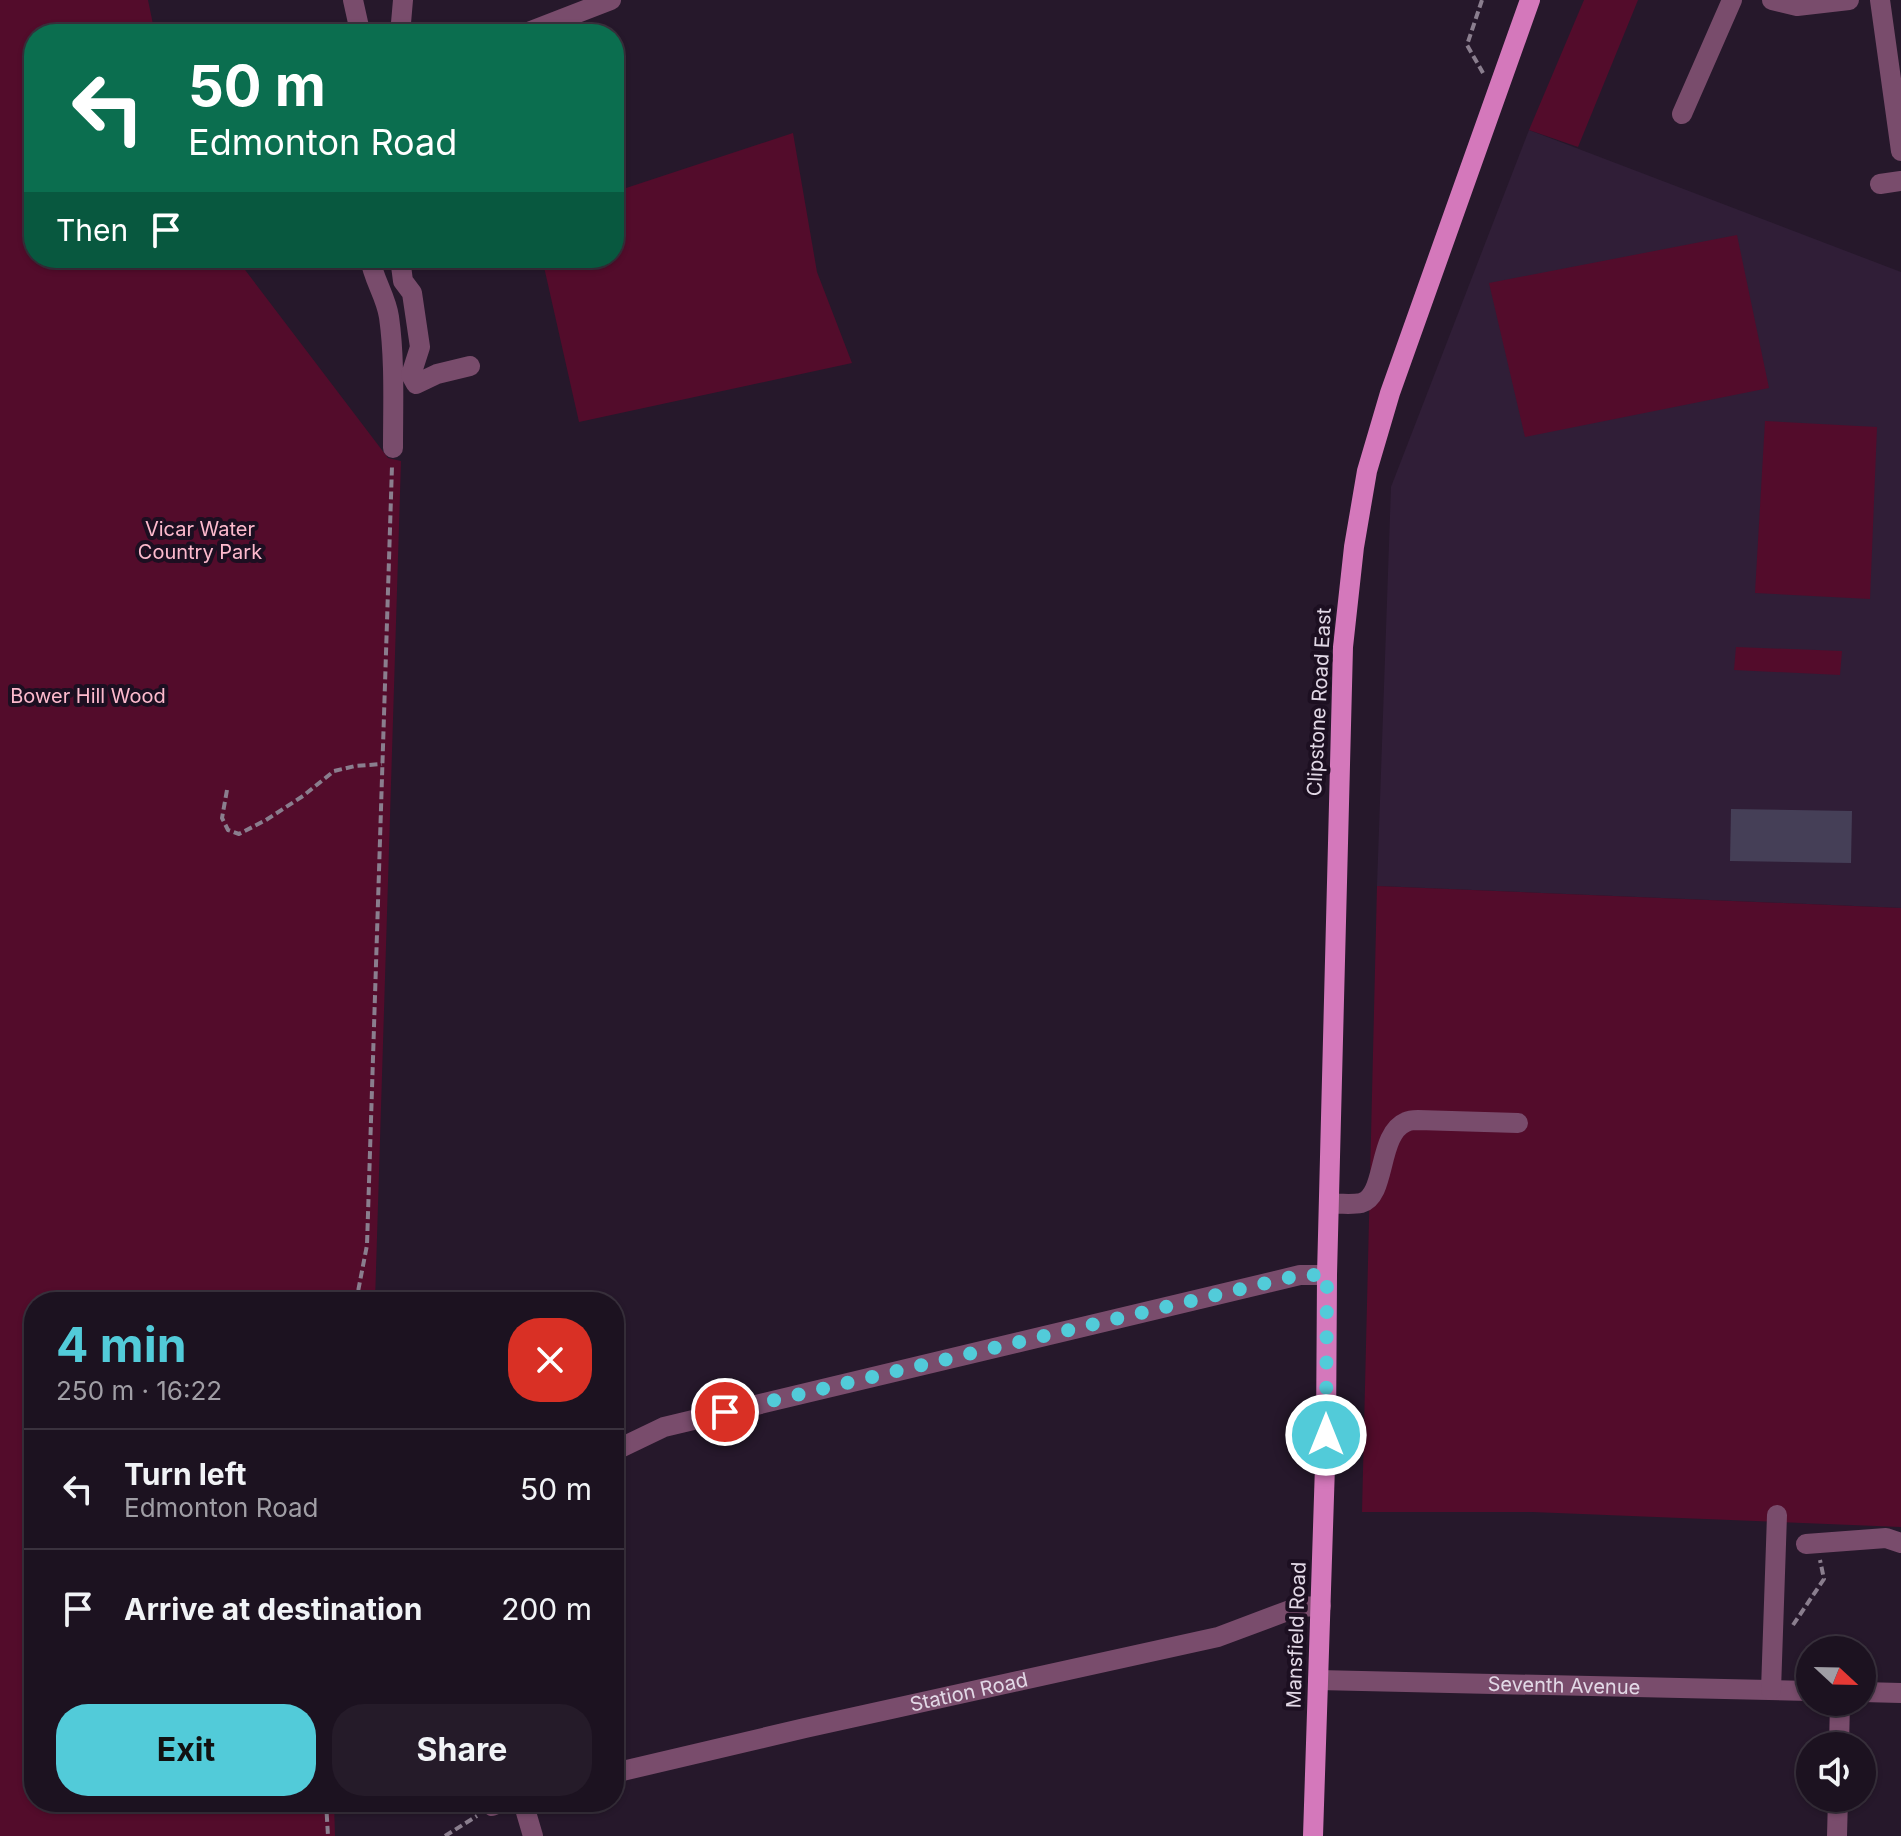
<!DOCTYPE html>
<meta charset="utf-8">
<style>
body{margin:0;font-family:Inter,sans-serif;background:#251b29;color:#f1f3f6;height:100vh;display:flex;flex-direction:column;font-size:30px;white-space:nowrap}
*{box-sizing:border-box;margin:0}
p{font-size:26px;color:#a09ea5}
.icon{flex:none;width:44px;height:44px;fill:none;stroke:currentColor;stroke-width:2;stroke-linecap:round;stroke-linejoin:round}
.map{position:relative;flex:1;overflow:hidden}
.drawer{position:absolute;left:24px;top:1292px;width:600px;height:520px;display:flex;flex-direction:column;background:#1c1220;border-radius:32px;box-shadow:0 2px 6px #0004,0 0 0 2px #3a323e}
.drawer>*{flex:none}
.hud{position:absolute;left:24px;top:24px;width:600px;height:244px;border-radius:32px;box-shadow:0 2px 6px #0004,0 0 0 2px #3a323e;background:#0b6e4f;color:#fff;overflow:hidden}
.needle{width:52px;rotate:112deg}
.fabs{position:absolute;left:1796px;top:1636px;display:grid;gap:16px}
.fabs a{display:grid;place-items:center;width:80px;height:80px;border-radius:50%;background:#1c1220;box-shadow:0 2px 6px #0004,0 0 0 2px #3a323e;font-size:40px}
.pin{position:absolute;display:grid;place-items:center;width:68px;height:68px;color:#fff;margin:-34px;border:4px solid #fff;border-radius:50%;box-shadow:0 2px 8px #0007}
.me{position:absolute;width:88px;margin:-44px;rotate:0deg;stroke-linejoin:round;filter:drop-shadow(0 0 6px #0008)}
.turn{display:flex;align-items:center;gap:28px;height:168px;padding:0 32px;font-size:36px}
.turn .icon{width:104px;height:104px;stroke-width:2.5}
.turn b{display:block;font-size:56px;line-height:68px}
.then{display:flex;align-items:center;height:76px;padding:0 32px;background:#0003;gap:16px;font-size:30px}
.round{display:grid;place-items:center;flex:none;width:84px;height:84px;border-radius:32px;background:#251b29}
.overview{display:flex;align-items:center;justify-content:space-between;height:136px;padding:0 32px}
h1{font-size:48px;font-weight:700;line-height:60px;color:#52cbd9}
.cta{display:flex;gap:16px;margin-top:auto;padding:16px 32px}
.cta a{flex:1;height:92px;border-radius:32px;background:#52cbd9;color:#111;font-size:32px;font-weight:700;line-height:92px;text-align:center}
.cta a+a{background:#251b29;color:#f1f3f6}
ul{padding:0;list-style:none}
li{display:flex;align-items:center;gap:24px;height:120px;padding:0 32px;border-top:2px solid #3a323e}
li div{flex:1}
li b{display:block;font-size:30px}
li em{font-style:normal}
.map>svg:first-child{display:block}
</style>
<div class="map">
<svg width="1901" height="1836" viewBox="0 0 1901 1836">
<rect width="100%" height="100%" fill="#26182b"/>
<polygon fill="#301e37" points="1529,130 1901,272 1901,908 1377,886 1391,487"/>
<g fill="#530c2b">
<polygon points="0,0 148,0 155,34 34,34 34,258 236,258 388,458 401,461 375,1302 34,1302 34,1802 334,1802 335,1836 0,1836"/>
<polygon points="1584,0 1638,0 1578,147 1529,130"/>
<polygon points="793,133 817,272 852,363 579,422 542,258 614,258 614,192"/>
<polygon points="1737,235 1769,388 1525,437 1489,283"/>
<polygon points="1765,421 1877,427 1870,599 1755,593"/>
<polygon points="1736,647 1842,651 1840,675 1734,670"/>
<polygon points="1377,886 1901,908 1901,1527 1532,1512 1362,1512"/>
</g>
<polygon fill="#453f57" points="1731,809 1852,811 1851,863 1730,861"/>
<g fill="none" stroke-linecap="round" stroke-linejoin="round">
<g stroke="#8a7e8e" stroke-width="4" stroke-dasharray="8 4" stroke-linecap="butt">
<polyline points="1482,0 1467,45 1483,73"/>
<polyline points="227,790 222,818 228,830 239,834 266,820 303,796 334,771 355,766 382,764"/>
<polyline points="356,1302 367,1245 392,466"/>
<polyline points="1793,1625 1824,1579 1820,1560"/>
<polyline points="326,1802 328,1836"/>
<polyline points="445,1836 477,1816"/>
</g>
<g stroke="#794c6c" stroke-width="20">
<polyline points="353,0 359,27 367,34"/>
<polyline points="1772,0 1797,6 1849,0"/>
<polyline points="1880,0 1901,151"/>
<polyline points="399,34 401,23 403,0"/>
<polyline points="523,34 611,0"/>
<polyline points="1682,114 1732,0"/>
<polyline points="1880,184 1901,181"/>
<path d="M370,258C373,279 386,296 389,317C395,360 393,404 393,448"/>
<polyline points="400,258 403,281 412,293 420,347 411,375 416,384 437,374 470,366"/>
<path d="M1329,1204C1339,1203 1352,1205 1361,1203C1387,1196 1377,1134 1406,1122C1410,1120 1414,1120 1418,1120L1518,1123"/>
<polyline points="614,1451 664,1427 1300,1275 1327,1275"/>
<polyline points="1806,1544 1886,1538 1901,1543"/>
<path id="s1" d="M1318,1680L1810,1691"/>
<polyline points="1771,1690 1777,1515"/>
<polyline points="1862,1692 1901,1693"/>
<polyline points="1839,1746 1840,1702"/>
<path id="s2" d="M614,1773L805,1728L1218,1637L1298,1607L1321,1606"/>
<polyline points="523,1802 533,1836"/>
<polyline points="492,1806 502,1802"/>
<polyline points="1837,1836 1838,1798"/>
</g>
<polyline stroke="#d478bb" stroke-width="20" points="1313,1836 1326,1435 1327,1275 1343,647 1354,547 1367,471 1390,393 1530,0"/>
</g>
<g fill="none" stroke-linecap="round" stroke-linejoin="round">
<polyline stroke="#52cbd9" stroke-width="14" stroke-dasharray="0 25.2" points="725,1412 1300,1275 1327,1275 1326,1435"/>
</g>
<g text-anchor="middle" stroke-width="8" stroke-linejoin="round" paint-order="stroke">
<g font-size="20" fill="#fdbacd" stroke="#1c0f21">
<text x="200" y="536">Vicar Water<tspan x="200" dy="23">Country Park</tspan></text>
<text x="88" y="703">Bower Hill Wood</text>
</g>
<g font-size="20" fill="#e2d8e6" stroke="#1c0f21">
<text transform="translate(1319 702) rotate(-87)" y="7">Clipstone Road East</text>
<text transform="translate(1296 1635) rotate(-88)" y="7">Mansfield Road</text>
<text dy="7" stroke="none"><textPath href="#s1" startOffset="246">Seventh Avenue</textPath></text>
<text dy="7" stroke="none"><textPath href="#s2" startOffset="364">Station Road</textPath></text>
</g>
</g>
</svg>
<div class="fabs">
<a><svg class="needle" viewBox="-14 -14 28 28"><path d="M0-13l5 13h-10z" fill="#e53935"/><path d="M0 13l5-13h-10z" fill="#a09ea5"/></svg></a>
<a><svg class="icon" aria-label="sound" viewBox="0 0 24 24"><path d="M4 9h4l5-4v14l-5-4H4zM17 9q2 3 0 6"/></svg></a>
</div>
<div class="pin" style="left:725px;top:1412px;background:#d93025"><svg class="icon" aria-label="arrive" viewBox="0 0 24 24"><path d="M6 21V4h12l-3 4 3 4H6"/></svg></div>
<svg class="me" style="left:1326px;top:1435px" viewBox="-20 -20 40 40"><circle r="17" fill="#52cbd9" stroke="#fff" stroke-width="3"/><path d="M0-11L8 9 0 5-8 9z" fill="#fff"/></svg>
<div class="hud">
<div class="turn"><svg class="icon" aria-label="left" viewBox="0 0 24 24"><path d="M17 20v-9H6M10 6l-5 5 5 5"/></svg><div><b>50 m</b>Edmonton Road</div></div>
<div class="then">Then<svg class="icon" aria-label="arrive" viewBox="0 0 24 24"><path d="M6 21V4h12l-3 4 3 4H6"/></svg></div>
</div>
<section class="drawer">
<div class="overview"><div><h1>4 min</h1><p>250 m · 16:22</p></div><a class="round" style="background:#d93025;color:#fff"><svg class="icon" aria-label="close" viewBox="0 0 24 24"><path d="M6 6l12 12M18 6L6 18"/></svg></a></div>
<ul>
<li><svg class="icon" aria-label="left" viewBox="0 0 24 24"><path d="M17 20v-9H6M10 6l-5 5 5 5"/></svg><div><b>Turn left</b><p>Edmonton Road</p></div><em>50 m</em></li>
<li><svg class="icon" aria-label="arrive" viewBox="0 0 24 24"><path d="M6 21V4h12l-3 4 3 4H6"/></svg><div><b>Arrive at destination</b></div><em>200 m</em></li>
</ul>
<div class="cta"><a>Exit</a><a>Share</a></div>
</section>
</div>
